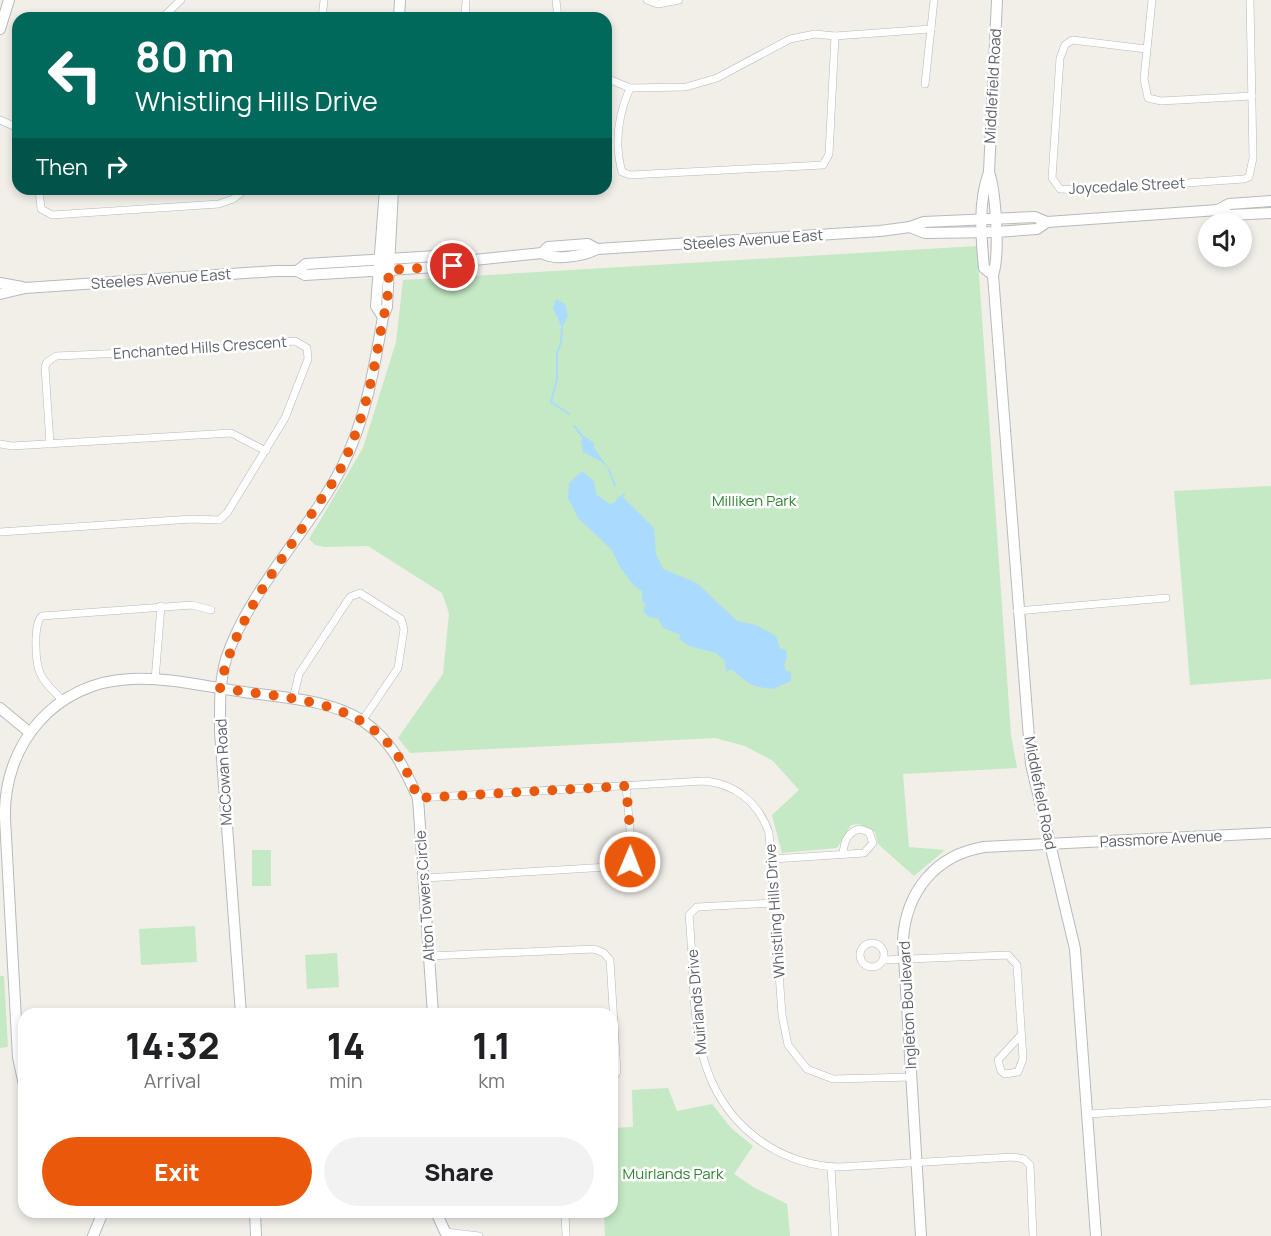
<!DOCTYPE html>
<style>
body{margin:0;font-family:Manrope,sans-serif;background:#f2f2f2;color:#202124;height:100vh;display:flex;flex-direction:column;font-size:22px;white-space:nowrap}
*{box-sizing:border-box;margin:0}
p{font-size:20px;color:#757577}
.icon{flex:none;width:33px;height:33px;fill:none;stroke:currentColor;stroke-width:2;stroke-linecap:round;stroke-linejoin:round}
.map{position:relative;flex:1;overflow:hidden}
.panel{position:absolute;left:18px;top:1008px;width:600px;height:210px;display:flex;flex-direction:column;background:#fff;border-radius:18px;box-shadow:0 3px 9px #0003}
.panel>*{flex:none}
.banner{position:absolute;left:12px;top:12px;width:600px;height:183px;border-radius:18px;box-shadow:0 3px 9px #0003;background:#00695c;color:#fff;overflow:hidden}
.tools{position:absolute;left:1198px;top:213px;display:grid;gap:12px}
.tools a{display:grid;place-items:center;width:54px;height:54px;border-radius:50%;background:#fff;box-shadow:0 3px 9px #0003;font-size:30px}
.pin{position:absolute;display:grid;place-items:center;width:51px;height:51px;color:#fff;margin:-26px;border:3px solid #fff;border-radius:50%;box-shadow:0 2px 6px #0007}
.me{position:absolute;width:66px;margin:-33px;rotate:1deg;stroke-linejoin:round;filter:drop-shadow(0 0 4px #0008)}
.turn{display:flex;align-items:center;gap:21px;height:126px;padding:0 24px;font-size:27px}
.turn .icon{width:78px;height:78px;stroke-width:2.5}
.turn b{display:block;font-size:42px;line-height:51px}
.then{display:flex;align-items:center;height:57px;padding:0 24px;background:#0003;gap:12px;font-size:22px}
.eta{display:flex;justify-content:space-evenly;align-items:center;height:102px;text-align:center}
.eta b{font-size:36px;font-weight:800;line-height:42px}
.primary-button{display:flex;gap:12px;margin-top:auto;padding:12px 24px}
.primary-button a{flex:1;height:69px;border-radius:36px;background:#ea580c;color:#fff;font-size:24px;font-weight:800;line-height:69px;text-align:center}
.primary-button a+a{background:#f2f2f2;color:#202124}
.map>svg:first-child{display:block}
</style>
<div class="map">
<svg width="1271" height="1236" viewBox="0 0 1271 1236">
<rect width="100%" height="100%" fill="#f1efe8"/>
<g fill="#c4e9c4">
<polygon points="977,246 1011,735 1017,768 903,774 909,847 945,850 914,876 878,844 875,832 859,824 851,825 837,848 782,853 772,815 799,790 773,761 745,746 715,738 410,753 398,738 443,674 449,613 442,593 368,546 325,547 315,545 309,539 363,448 396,342 403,280"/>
<polygon points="1271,486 1271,679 1190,685 1174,491"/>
<rect x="252" y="850" width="19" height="36"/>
<polygon points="195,926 197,962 141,965 139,929"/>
<polygon points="337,953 339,987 307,989 305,955"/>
<polygon points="0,976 4,976 8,1047 0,1048"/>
<polygon points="668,1088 677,1111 712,1104 731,1128 753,1146 734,1174 755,1188 787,1204 790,1236 605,1236 604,1212 612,1212 612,1128 633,1127 632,1090"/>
</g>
<g fill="#aadbff">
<polygon points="556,299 565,304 568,316 562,328 553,308"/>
<polygon points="584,436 594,443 594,448 610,470 602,462 583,452 581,441"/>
<path d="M582,471L594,481L596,494L609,504L614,503L619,496L625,499L654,528L656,554L663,569L697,583L737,621L756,625L776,636L780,648L786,650L787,658L784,665L786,671L791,672V681L773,689L758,687L748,683L731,669L726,672L725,661L716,653L689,646L679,639L681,635L663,628L658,618C651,619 645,616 643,609L646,604L642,601V591L634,586L620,567L611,549L578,518L568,498L569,483Z"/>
</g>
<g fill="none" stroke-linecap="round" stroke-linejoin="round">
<g stroke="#aadbff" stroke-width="2">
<polyline points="562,328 561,343 557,353 557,379 551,402 569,414"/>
<polyline points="574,426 583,437"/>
<polyline points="609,470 615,486"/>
<polyline points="622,498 624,494"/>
</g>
<defs>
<g id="street">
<polyline points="556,0 558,18"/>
<polyline points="647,0 658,4 679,0"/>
<polyline points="1152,0 1144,79 1148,98 1161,101 1252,96"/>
<polyline points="162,18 181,0"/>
<polyline points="322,18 324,0"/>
<polyline points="465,18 466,0"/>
<polyline points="1146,49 1072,40 1065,45 1060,58 1052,178 1060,189 1086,190 1244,179 1249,177 1253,158 1250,0"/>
<polyline points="606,78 630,88 686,87 717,78 790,39 815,34 835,36 931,29"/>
<polyline points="925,84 934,0"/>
<path d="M630,88C618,115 614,143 622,172L630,175L823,165L829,154L835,36"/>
<polyline points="0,120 18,128"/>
<polyline points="39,189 41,209 52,215 219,204 233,199 246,189"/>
<polyline points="0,444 12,446 231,433 266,451"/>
<polyline points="0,532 192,519 219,520 227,513 285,418 308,359 307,348 295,341 171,351 56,356 47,362 45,367 50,444"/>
<polyline points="1017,611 1166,598"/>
<polyline points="155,680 161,606"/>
<polyline points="293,699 299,674 350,597 360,593 401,619 404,629 398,668 362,721"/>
<path d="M62,700C55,692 45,684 41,675C35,664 33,624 42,616L192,605L211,610"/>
<path d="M418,798L703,781C735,783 759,803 769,833L782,1015L788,1045L807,1069L833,1079L912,1077"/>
<path d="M773,859L864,853L873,843L869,832L860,829C847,832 844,842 843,854"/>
<polyline points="425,878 625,866 630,862 632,851 626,786"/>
<path d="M775,903L697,907L689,915C697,994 684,1081 754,1136C778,1155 808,1166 839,1167L1013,1157L1024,1159L1030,1165L1033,1236"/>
<circle cx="872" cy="955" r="12"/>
<polyline points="429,956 594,949 604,953 610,960 617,1072 612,1080"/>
<polyline points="884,960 1008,955 1017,965 1023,1059 1018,1072 1005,1074 1001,1071 998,1060 1020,1036"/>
<polyline points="1088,1114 1271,1103"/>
<polyline points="831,1167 835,1236"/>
<polyline points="565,1212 566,1236"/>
<polyline points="446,1232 479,1236"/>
</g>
<g id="secondary">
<polyline points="399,18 400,0"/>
<polyline points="0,29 9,0"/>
<path d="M989,172C996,194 1000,254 993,275L1031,764L1075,949L1096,1236"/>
<polyline points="1218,210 1229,215 1271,213"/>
<polyline points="910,227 925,233 996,232 1037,229 1047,222"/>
<polyline points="542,253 548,247 588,244 597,249"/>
<polyline points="297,271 306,264 453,255 465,261"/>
<path d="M993,275L984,268C981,236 978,202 989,172L997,0"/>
<polyline points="0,283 22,287"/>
<path d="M0,294L25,288L276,271H297L305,275L453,266L465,261L542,253C554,261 584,256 597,249L880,231L910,227L924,222L1035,217L1047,222L1218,210L1229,204L1271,201"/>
<polyline points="383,317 376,306 385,189"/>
<polyline points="0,708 29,732"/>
<path d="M241,1014L220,732C220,708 219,683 226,659C248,591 310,530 342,467C366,419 374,369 383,317L387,307L393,189"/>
<path d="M24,1085L18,1057L5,818C3,744 55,682 131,679C169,677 208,687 244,692C284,698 329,699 363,721C392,741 404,768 418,798L433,1014"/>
<polyline points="255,1212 256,1236"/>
<polyline points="436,1212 447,1236"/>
<polyline points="93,1236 103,1212"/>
<path d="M921,1236L903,940C906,891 936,855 984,847L1271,833"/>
</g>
</defs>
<use href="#street" stroke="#b5b8bc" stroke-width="8"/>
<use href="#secondary" stroke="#b6babf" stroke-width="12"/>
<use href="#street" stroke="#fff" stroke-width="7"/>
<use href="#secondary" stroke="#fff" stroke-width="10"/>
</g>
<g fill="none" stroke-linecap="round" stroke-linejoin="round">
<path stroke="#ea580c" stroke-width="10" stroke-dasharray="0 18" d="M453,266L389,270L387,307L383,317C375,369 365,418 342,466C336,479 326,492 318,504C281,563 234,619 220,688C285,699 358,697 398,756C407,770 412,784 418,798L626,786L632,851L630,862"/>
</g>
<g text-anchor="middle" stroke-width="5" stroke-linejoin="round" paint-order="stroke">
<g font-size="15" fill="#5f6368" stroke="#fff">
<text transform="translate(993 86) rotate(-87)" y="5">Middlefield Road</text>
<text transform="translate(1127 186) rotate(-3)" y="5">Joycedale Street</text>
<text transform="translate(753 240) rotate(-4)" y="5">Steeles Avenue East</text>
<text transform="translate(161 279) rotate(-4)" y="5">Steeles Avenue East</text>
<text transform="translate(200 348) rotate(-4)" y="5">Enchanted Hills Crescent</text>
<text transform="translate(224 772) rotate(-93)" y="5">McCowan Road</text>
<text transform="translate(1040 793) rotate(79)" y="5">Middlefield Road</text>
<text transform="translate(1161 839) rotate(-3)" y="5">Passmore Avenue</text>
<text transform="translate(425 896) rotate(-94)" y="5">Alton Towers Circle</text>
<text transform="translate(775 911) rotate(-94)" y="5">Whistling Hills Drive</text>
<text transform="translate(697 1002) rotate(-95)" y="5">Muirlands Drive</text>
<text transform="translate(908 1005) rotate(-93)" y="5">Ingleton Boulevard</text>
</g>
<g font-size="15" fill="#318434" stroke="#fff">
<text x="754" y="506">Milliken Park</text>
<text x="673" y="1179">Muirlands Park</text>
</g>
</g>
</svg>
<div class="tools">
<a><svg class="icon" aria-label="sound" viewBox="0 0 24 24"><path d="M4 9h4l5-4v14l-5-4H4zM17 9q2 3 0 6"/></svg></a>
</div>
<div class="pin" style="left:453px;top:266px;background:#d93025"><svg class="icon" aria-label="arrive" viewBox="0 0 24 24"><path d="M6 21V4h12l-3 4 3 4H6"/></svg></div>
<svg class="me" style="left:630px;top:862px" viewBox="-20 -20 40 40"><circle r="17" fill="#ea580c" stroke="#fff" stroke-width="3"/><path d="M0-11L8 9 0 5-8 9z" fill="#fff"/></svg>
<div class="banner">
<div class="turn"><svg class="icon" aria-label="left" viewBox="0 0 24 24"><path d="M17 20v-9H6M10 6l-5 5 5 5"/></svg><div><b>80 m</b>Whistling Hills Drive</div></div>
<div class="then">Then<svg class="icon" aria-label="right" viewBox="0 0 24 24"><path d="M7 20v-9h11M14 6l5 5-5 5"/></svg></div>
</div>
<section class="panel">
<div class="eta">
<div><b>14:32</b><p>Arrival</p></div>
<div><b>14</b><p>min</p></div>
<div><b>1.1</b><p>km</p></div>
</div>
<div class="primary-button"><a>Exit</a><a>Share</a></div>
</section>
</div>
